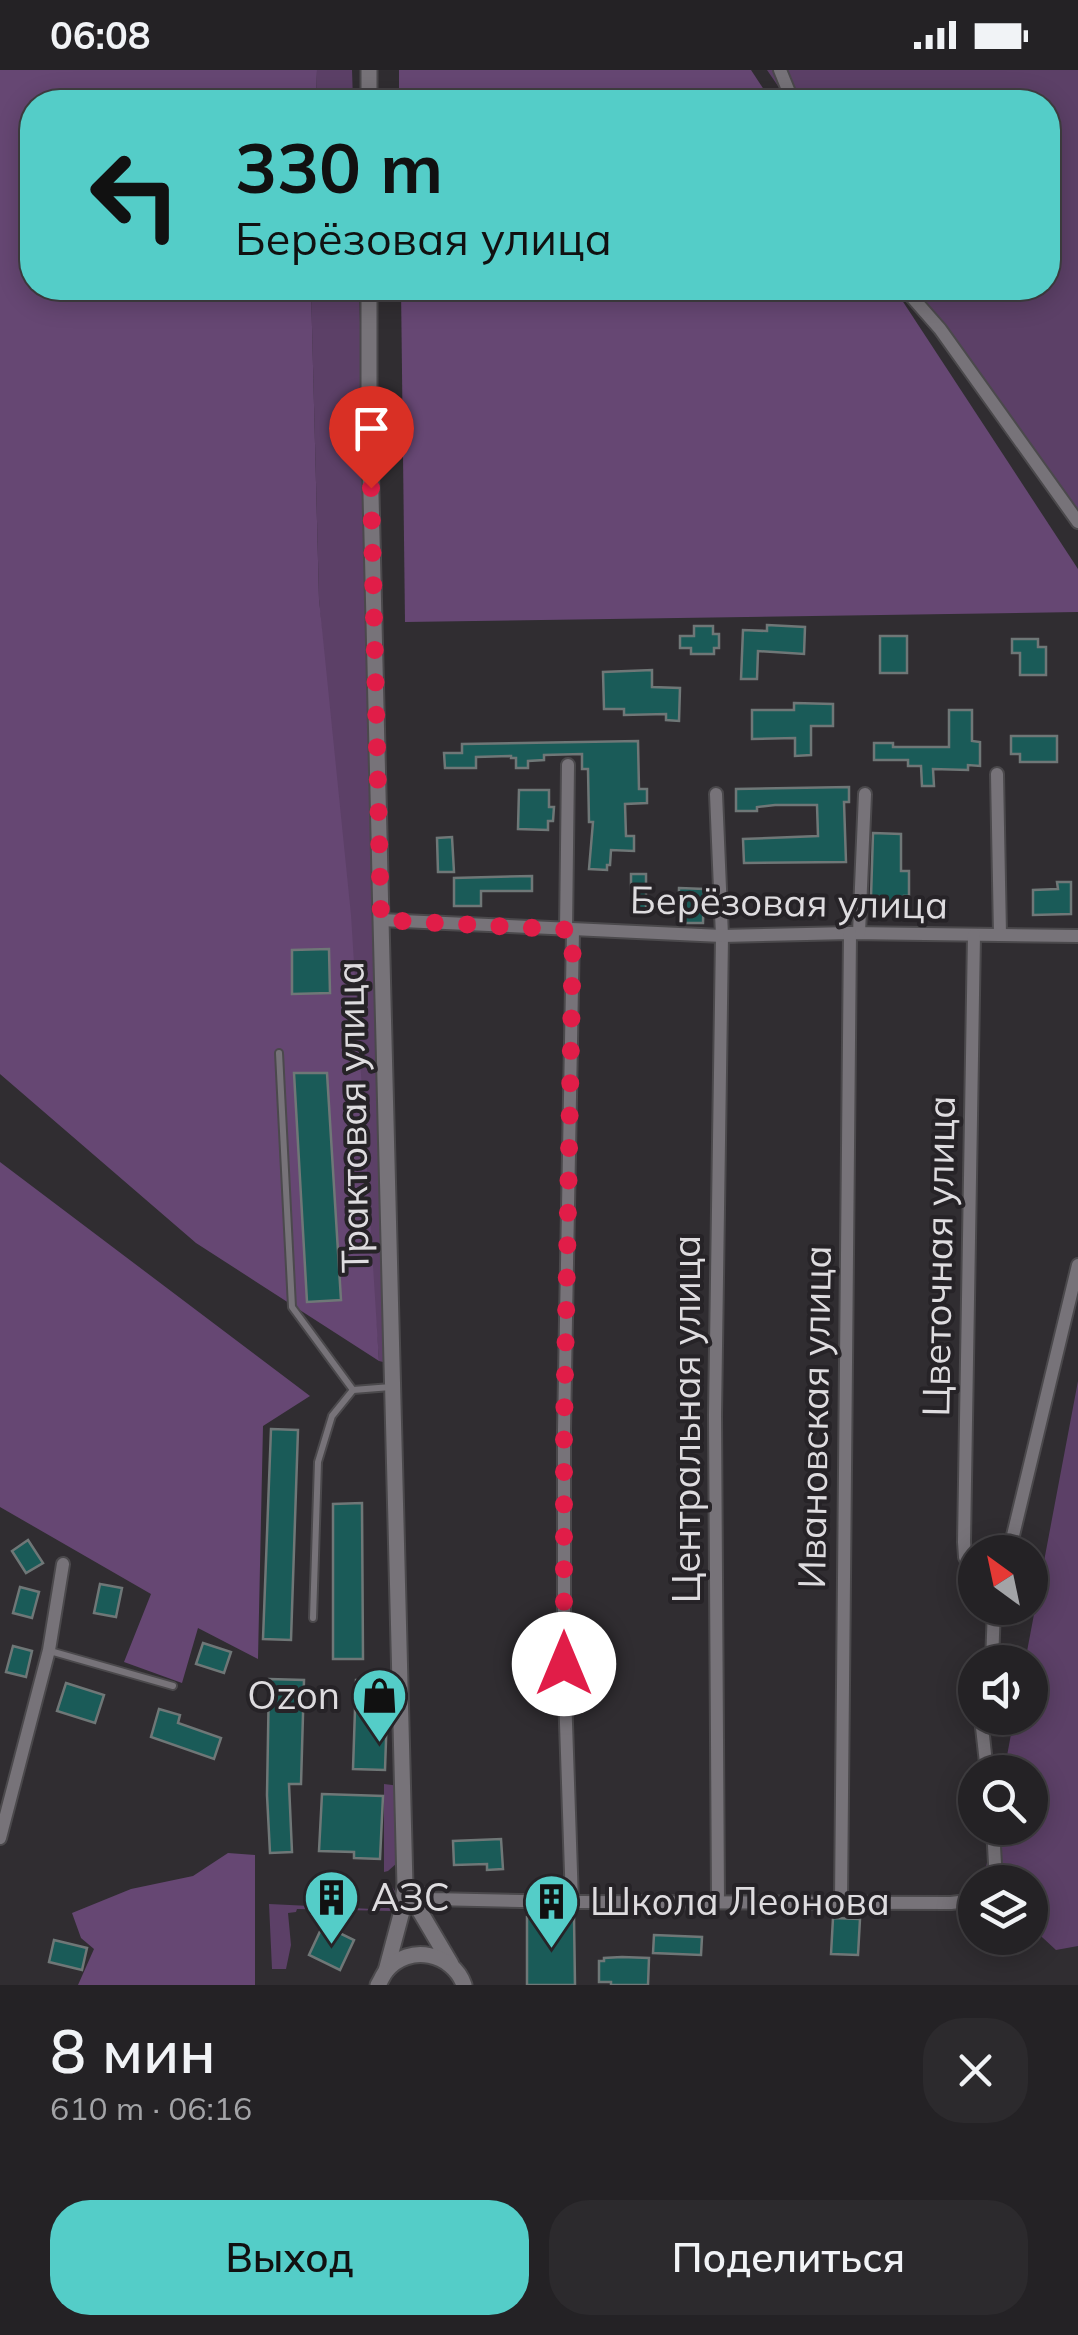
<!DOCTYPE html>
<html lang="ru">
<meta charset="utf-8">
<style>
body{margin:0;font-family:Mulish,sans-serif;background:#2c2a2d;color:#f1f3f6;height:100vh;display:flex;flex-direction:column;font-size:38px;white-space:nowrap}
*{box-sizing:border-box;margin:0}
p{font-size:32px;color:#a3a4a7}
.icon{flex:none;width:55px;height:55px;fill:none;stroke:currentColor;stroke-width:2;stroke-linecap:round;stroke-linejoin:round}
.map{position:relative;height:1915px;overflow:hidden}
.panel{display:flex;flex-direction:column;background:#242225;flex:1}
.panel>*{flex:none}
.top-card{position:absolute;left:20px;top:20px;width:1040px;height:210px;border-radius:40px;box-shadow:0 5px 25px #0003,0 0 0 2px #413f42;background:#54cdc8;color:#111;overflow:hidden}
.needle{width:65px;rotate:327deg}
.controls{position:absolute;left:958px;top:1465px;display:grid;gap:20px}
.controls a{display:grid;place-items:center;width:90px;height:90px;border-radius:50%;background:#242225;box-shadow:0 5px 25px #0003,0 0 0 2px #413f42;font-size:50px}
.pin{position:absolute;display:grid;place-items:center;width:85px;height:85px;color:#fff;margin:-102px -42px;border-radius:50% 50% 50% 0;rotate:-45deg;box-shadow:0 0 10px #0007}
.pin .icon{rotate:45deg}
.me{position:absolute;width:110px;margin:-55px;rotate:0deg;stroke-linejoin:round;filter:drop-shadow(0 0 8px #0008)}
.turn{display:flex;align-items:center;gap:35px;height:210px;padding:0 50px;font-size:45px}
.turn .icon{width:130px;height:130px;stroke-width:2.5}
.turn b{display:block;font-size:70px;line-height:85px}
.round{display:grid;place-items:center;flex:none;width:105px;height:105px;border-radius:40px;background:#2c2a2d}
.overview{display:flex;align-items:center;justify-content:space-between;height:170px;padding:0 50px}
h1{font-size:60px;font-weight:600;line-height:75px}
.button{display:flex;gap:20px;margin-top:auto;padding:20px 50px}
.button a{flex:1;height:115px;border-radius:40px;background:#54cdc8;color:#111;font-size:40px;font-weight:600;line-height:115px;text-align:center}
.button a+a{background:#2c2a2d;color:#f1f3f6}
.status{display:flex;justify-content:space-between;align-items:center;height:70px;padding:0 50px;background:#242225;direction:ltr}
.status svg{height:28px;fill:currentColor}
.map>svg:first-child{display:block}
</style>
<div class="status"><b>06:08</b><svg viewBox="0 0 49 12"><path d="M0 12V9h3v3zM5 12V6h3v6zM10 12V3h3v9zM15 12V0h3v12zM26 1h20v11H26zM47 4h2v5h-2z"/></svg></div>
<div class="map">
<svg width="1078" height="1915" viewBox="0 0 1078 1915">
<rect width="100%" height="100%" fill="#302d31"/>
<g fill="#5c4067">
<polygon points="317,0 352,0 353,32 316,32"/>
<polygon points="767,0 1078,0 1078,455 916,218 1048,218 1048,32 789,32"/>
<polygon points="311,218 359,218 391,1294 379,1291 319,529"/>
<polygon points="1078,1311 1078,1876 1056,1880 1030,1856 1030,1812 983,1812 994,1758 1030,1758 1030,1702 1004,1702 1014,1648 1030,1648 1030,1592 1025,1592"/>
<polygon points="384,1714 400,1716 397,1793 388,1801 384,1802"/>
<path d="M381,1811C396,1814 400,1828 393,1841L297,1839L296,1842L288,1843L291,1875L286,1899H272L269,1834L373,1839C383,1832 387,1822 381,1811Z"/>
</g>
<g fill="#664773">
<polygon points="0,0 317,0 316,32 32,32 32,218 311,218 319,529 351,845 379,1291 196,1173 0,1004"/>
<polygon points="399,0 751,0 772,32 399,32"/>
<polygon points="401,218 894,218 1078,499 1078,542 405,552"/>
<polygon points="0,1092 310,1326 263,1356 258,1589 198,1558 182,1613 124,1592 151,1524 0,1437"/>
<polygon points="228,1783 255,1785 255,1915 78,1915 94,1879 81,1868 72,1843 131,1819 193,1806"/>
</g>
<g fill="#1a5b58" stroke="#6f7777" stroke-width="2.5">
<polygon points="767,555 805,557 804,584 758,581 757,609 741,609 743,560 767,561"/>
<polygon points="694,556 713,556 713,564 719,564 719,578 714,578 714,584 691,584 691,578 680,578 680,566 694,566"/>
<rect x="880" y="566" width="27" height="37"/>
<polygon points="1012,569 1038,569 1038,577 1046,577 1046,605 1020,605 1020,583 1012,583"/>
<polygon points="652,600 652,617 680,618 679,651 666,650 666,644 624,645 624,639 604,639 603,602"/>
<polygon points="794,633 833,634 833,656 811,656 811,685 795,686 795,668 752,669 752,640 794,640"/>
<polygon points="949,640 972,640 972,671 980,672 980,696 968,695 968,700 933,699 934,716 922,716 921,696 908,696 908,690 874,690 874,673 893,673 893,677 949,677"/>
<polygon points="1011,666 1057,666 1057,692 1020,692 1020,684 1011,684"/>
<polygon points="638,671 639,719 647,719 647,733 625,734 626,766 634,766 634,781 611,780 610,795 607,795 607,800 589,799 593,752 589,752 588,699 582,699 582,684 544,685 544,690 528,691 528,698 516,698 516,688 511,688 511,686 476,687 476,698 445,698 444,683 462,683 462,674"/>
<polygon points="849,717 849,732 844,732 846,792 744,793 743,769 818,766 817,735 775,735 757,737 757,741 736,741 736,719"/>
<polygon points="519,720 549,720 549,737 554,737 553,751 548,751 548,760 518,759"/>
<polygon points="873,763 901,764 901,801 909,801 909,826 904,826 904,832 884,833 884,827 871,827"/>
<polygon points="452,767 454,802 438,802 437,768"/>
<rect x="631" y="804" width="15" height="40"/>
<polygon points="532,806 532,821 481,821 481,836 454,836 454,808"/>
<polygon points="1057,812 1071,812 1071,844 1033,845 1033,820 1058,819"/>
<polygon points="679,818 704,819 703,853 678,853"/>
<polygon points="329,879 330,923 292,924 292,880"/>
<polygon points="294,1003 327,1003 341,1230 307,1232"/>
<polygon points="271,1359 298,1360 291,1570 263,1569"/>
<polygon points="362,1433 363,1589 333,1589 333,1434"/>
<polygon points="28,1470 43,1493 26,1503 12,1481"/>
<polygon points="100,1514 122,1518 116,1547 94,1543"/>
<polygon points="20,1517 39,1522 32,1548 13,1543"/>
<polygon points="203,1573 231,1582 224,1603 196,1594"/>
<polygon points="13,1576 32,1581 26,1607 6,1602"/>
<polygon points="269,1609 304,1610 301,1714 289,1714 292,1782 270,1783 267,1725"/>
<polygon points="356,1610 388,1611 385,1700 353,1699"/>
<polygon points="66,1613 104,1625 95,1653 57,1641"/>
<polygon points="159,1639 180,1645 178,1653 221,1668 214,1689 151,1667"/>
<polygon points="322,1724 383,1726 380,1789 354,1788 354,1782 319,1781"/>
<polygon points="501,1769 503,1799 487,1800 487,1794 454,1795 453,1771"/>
<polygon points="527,1847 574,1847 575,1915 527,1915"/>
<polygon points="833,1848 860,1849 858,1885 831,1884"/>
<polygon points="323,1855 354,1870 340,1900 309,1885"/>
<polygon points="654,1865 702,1867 701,1885 653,1883"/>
<polygon points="54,1870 87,1878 82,1900 49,1892"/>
<polygon points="622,1887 649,1888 648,1915 611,1915 611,1912 599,1912 599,1891 604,1891 604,1888"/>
</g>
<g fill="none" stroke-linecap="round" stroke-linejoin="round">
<defs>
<g id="service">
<polyline points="279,983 292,1237 353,1320"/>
<polyline points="313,1548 318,1392 332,1346 353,1320 391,1317"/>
<polyline points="50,1581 173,1616"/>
</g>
<g id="minor">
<polyline points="780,0 793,32"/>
<polyline points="904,218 940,259 1078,452"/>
<polyline points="997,704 1000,865"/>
<polyline points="716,724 722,866 715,1345 718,1832"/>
<polyline points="381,850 722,866 850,863 1078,866"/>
<polyline points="566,861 568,695"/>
<polyline points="859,863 865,724"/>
<polyline points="974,865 964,1472 965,1487 975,1506"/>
<polyline points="1009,1482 1078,1195"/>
<polyline points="992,1592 994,1538"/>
<polyline points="981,1648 987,1702"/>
<polyline points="993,1758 996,1812"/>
<polyline points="0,1768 49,1580 63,1494"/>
<polyline points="406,1816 432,1829 572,1832 951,1833 975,1830"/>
<polyline points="841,1831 850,863"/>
<polyline points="572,1832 564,1594 564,1360 573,861"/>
</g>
<g id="tertiary">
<polyline points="369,0 369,32"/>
<polyline points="369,218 369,339 381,850 405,1816 402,1841 386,1901"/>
<polyline points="405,1816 451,1894"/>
<path d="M378,1915C381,1910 383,1905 386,1901C409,1873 453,1883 464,1915"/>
</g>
</defs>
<use href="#service" stroke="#4b494c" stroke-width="10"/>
<use href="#minor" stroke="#4b494c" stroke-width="16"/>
<use href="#tertiary" stroke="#4b494c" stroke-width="19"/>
<use href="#service" stroke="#777379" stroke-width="6"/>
<use href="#minor" stroke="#777379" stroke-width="12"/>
<use href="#tertiary" stroke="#777379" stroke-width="15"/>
</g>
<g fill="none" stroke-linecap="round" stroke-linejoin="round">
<polyline stroke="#e11d48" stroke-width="18" stroke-dasharray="0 32.4" points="371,418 381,850 573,860 564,1360 564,1594"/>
</g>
<defs>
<symbol id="shop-pin" viewBox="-11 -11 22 30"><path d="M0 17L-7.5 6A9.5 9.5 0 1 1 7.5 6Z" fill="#54cdc8" stroke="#262327"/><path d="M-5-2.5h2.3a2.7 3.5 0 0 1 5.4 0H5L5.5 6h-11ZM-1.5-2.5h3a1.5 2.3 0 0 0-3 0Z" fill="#111"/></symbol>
<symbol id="building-pin" viewBox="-11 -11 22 30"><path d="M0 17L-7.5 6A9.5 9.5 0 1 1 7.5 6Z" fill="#54cdc8" stroke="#262327"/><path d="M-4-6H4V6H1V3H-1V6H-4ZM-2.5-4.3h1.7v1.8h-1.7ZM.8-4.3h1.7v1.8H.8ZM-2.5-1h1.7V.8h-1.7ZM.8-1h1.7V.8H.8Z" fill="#111"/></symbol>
</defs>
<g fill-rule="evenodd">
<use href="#shop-pin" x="348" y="1594" width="63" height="86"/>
<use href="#building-pin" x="300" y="1796" width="63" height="86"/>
<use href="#building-pin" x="520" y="1800" width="63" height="86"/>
</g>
<g text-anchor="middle" stroke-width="8" stroke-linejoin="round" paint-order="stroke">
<g font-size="38" fill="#dedcdf" stroke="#262327">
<text transform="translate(789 833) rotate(1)" y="13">Берёзовая улица</text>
<text transform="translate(353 1047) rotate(-91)" y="13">Трактовая улица</text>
<text transform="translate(939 1186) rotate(-89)" y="13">Цветочная улица</text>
<text transform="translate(815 1347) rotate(-89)" y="13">Ивановская улица</text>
<text transform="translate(687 1349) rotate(-90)" y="13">Центральная улица</text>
</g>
<g font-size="38" fill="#dedcdf" stroke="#262327" text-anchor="start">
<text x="340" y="1639" text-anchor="end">Ozon</text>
<text x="371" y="1841">АЗС</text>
<text x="590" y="1845">Школа Леонова</text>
</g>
</g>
</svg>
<div class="controls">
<a><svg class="needle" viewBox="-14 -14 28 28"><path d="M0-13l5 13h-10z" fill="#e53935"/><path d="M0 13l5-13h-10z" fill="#a3a4a7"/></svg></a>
<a><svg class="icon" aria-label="sound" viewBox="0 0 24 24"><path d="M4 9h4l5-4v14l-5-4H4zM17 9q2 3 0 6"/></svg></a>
<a><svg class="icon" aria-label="search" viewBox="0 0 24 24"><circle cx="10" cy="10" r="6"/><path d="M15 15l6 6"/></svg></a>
<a><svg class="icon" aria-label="layers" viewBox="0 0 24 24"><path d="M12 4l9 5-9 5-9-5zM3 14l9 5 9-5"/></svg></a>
</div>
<div class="pin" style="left:371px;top:418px;background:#d93025"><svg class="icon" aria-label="arrive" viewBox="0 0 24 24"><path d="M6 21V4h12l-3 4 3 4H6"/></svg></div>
<svg class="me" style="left:564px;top:1594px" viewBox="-20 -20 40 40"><circle r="19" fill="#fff"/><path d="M0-13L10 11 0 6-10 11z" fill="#e11d48"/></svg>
<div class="top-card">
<div class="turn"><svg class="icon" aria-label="left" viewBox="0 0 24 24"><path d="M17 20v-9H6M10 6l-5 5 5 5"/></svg><div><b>330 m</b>Берёзовая улица</div></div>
</div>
</div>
<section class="panel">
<div class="overview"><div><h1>8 мин</h1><p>610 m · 06:16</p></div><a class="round"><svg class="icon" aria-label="close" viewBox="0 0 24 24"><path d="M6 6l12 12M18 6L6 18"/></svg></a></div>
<div class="button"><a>Выход</a><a>Поделиться</a></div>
</section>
